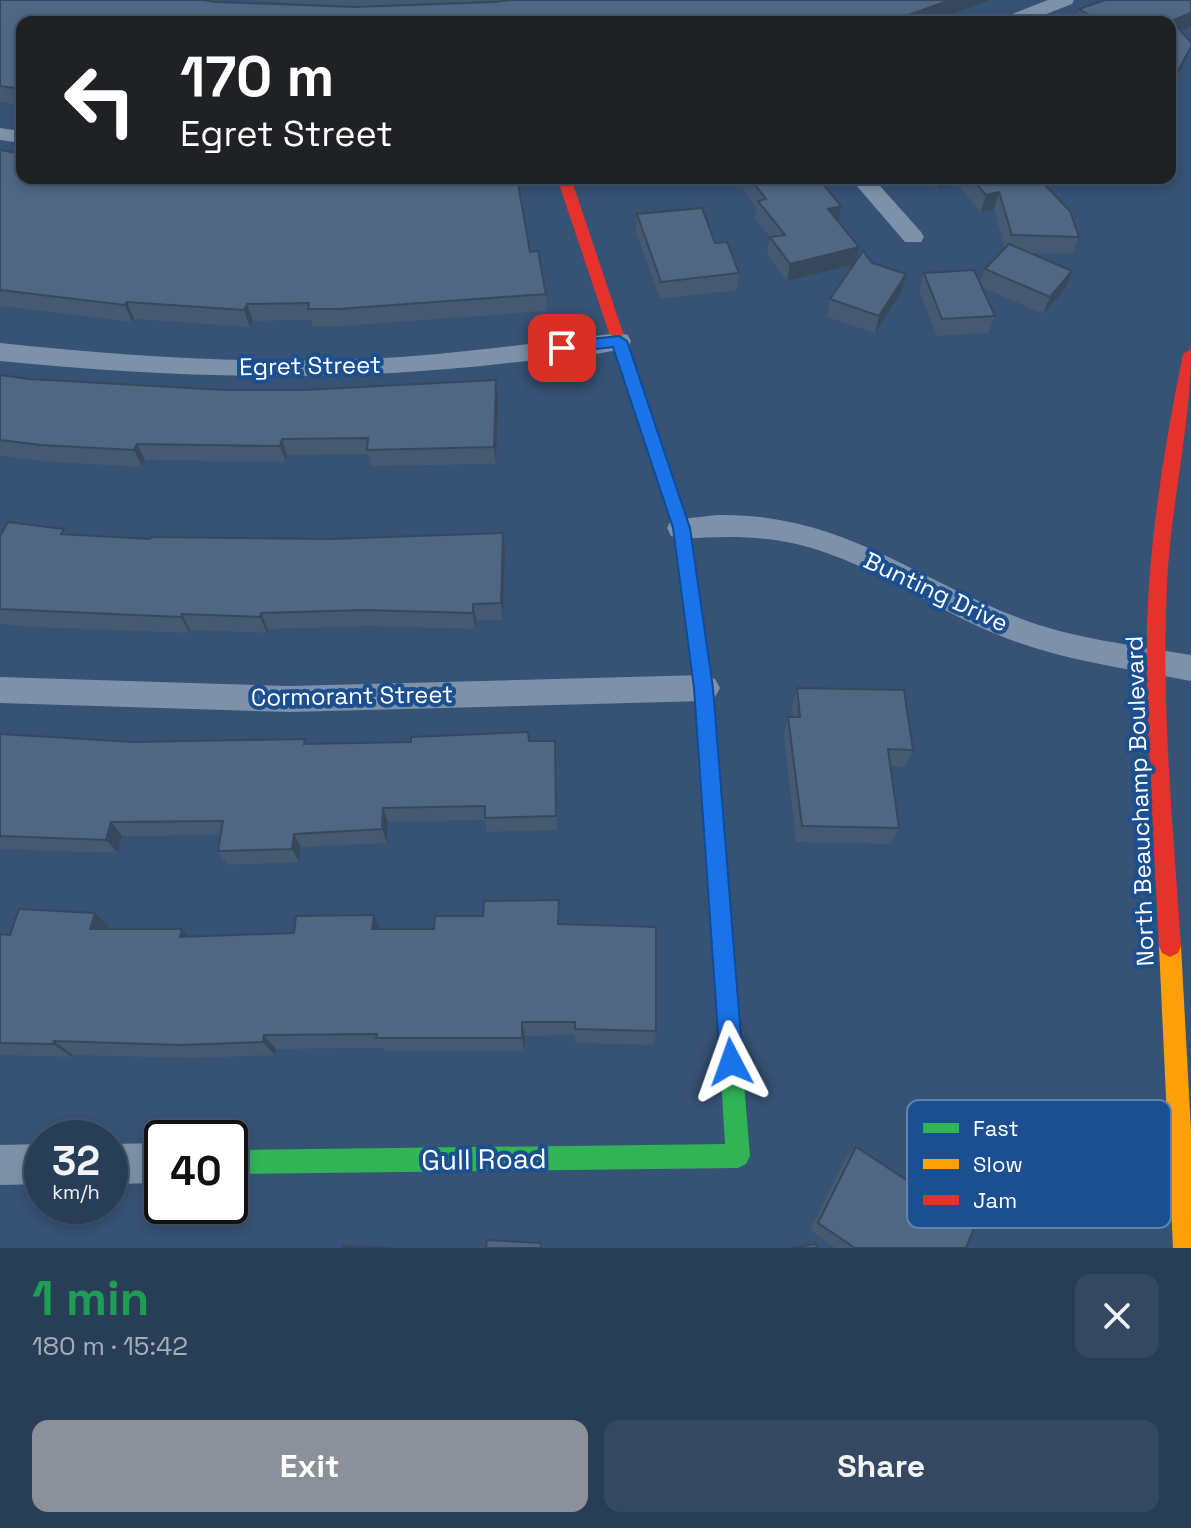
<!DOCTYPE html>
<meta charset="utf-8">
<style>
body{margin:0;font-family:"Space Grotesk",sans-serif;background:#344961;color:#f1f3f6;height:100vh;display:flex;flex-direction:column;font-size:30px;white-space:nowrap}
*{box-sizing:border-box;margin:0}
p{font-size:26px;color:#a5aeba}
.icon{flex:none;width:44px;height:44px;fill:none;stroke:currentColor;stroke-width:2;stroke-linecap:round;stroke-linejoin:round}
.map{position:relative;height:1248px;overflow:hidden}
.sheet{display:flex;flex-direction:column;background:#283e57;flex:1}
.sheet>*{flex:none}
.banner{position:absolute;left:16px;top:16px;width:1160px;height:168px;border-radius:16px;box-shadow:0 4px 12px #0003,0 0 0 2px #44576d;background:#202124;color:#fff;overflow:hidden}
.speed{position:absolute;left:24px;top:1120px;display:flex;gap:16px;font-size:40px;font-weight:700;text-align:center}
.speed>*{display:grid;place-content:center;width:104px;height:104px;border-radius:50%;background:#283e57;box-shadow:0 4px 12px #0003,0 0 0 2px #44576d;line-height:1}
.speed small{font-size:20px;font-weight:400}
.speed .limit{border:4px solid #111;border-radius:12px;background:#fff;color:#111}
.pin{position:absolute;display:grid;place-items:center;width:68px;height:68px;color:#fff;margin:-34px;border-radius:16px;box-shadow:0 4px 12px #0006}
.me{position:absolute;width:88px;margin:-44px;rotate:356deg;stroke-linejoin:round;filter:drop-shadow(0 0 6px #0008)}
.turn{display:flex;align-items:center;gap:28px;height:168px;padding:0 32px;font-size:36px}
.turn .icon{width:104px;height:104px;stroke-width:2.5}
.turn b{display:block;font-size:56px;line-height:68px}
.round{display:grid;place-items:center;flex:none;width:84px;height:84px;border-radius:16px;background:#344961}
.overview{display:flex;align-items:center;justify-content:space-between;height:136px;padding:0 32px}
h1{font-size:48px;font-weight:800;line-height:60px;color:#1e9e55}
.button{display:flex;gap:16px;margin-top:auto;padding:16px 32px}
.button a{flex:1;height:92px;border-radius:16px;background:#8c9099;color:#fff;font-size:32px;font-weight:800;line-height:92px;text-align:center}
.button a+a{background:#344961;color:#f1f3f6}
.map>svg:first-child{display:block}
</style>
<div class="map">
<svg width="1191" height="1248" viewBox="0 0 1191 1248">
<rect width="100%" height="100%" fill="#365274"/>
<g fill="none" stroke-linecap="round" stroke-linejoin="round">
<g fill="#7d92a8" fill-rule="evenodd">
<polygon points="1048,0 1074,0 1072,4 1026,22 1000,22 1002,18"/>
<polygon points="0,128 22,131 22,143 0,140"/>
<polygon points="850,178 873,178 921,232 924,237 921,242 905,242"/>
<path d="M619,333L628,335L631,341L628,347C590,358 547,359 508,363C338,383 170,378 0,361V343C121,356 243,364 365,359C450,355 534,343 619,333Z"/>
<path d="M718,515C840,513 912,577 1019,618C1073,639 1134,645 1191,655V681C1125,668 1058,660 996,634C932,608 875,566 808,547C766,535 724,536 681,539L671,536L667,528L671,520Z"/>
<polygon points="704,675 715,679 720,688 715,697 704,701 289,712 0,703 0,677 289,686"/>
<polygon points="162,1143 162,1183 110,1184 110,1144"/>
<polygon points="42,1144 42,1184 0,1185 0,1145"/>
</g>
<g fill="#30b455" fill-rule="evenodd">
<polygon points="616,328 623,333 689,528 705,631 702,636 690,636 687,631 673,528 609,333"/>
<polygon points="730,1035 738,1038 741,1046 750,1156 746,1164 738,1168 230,1174 230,1150 725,1144 719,1046 722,1038"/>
</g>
<polygon fill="#ff9f0a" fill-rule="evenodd" points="1170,935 1178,939 1181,946 1191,1131 1191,1248 1173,1248 1159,946 1162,939"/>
<g fill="#e5322d" fill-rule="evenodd">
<polygon points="557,178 571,178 623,333 621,337 616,338 609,333"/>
<path d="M1191,349C1191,428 1170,506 1167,586C1161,706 1173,826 1181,946L1178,953L1170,957L1162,953L1159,946C1154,839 1145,732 1147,624C1150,533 1165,443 1183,354Z"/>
<polygon points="696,624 702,626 705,631 713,688 741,1046 738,1054 730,1057 722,1054 719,1046 695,688 687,631 690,626"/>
</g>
</g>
<g fill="#455971">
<polygon points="0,0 216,2 356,7 247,0 506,0 371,6 495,2 510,0 990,0 931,22 22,22 22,105 0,102"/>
<polygon points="1105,0 1191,0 1191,26 1180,31 1191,42 1191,48 1170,88 1170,22 1074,22 1079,9"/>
<polygon points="0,150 530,252 546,294 547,311 342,326 312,326 311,320 253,321 250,327 134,319 132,322 0,306"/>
<polygon points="738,178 826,178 824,186 841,206 838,221 859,247 856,262 872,263 906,274 902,291 875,333 827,317 830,299 854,264 787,281 767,254 770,237 755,219 757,208 738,181"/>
<polygon points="926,178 1038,178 1079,237 1072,254 1029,253 1065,289 1043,314 982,287 995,316 988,333 937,336 919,290 924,273 980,284 985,269 1005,248 994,209 981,212 957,185 937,189"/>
<polygon points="637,214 715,243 739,273 737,290 660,299 636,232"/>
<polygon points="0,375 29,379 225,390 303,390 496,380 498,397 496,464 371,466 368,454 287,455 286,462 145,460 142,467 51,462 0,456"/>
<polygon points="503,533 505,550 503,620 476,620 475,629 368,626 268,629 267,633 190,630 189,633 32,627 0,624 0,536 68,535 150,539 332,539"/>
<polygon points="797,688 913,750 905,767 891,766 899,828 891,844 796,842 784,734 788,717 793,717 792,706"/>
<polygon points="0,734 134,742 305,739 307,744 529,741 556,756 557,830 487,832 485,820 388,822 387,843 301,847 299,862 227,865 218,851 221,835 122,836 118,853 0,849"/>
<polygon points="560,917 560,925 656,1031 654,1045 575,1043 575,1035 525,1036 524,1051 384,1051 382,1048 276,1049 275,1055 194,1058 73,1055 72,1057 0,1055 0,934 110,929 189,937 380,929 434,929"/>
<polygon points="856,1147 966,1248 835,1248 810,1230 846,1157"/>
</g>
<g fill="#38485c">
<polygon points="950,0 990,0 931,22 889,22"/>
<polygon points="1191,13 1191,26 1170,35 1171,21"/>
<polygon points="1191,47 1185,61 1170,88 1170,85"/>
<polygon points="817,178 826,178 823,192"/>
<polygon points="940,178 959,178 957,185 937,189"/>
<polygon points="999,192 994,209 981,212 986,195"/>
<polygon points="841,206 838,224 828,209"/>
<polygon points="859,247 855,264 787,281 790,264"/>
<polygon points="1072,271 1065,289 1043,314 1050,297"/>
<polygon points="906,274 902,291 875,333 879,316"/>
<polygon points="127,302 134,319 132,322 125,305"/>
<polygon points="247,304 253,321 250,327 244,310"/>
<polygon points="496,380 498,397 496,464 494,447"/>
<polygon points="282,439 287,455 286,462 280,446"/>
<polygon points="137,444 145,460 142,467 134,450"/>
<polygon points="503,533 505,550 503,620 501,603"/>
<polygon points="473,604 476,620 475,629 473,613"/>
<polygon points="261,613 268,629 267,633 260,617"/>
<polygon points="182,614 190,630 189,633 181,617"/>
<polygon points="383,808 388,822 387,843 382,829"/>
<polygon points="111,822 122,836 118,853 106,840"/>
<polygon points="294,834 301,847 299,862 292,849"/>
<polygon points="95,913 111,930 90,929"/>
<polygon points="374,915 381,932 372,929"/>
<polygon points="182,929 196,945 180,937"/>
<polygon points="522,1022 525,1036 524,1051 522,1038"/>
<polygon points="264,1035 276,1049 275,1055 263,1042"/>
<polygon points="54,1041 73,1055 72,1057 53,1044"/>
</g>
<g fill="#506783" stroke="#38485c" stroke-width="2">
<polygon points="0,0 203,0 216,2 355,7 495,2 510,0 950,0 889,22 22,22 22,89 0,86"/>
<polygon points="1105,0 1191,0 1191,13 1171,21 1191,42 1191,47 1170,85 1170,22 1101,22 1079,9"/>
<polygon points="0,150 22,154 22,178 325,178 369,180 369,178 517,178 530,252 538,251 546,294 338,309 308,309 309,303 247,304 244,310 127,302 125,305 0,290"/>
<polygon points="750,178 818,178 841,206 828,209 859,247 790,264 770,237 785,235 758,201 766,199"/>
<polygon points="971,178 1038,178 1070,211 1079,237 1012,235 999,192 986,195"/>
<polygon points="702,208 715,243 727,242 739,273 661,282 637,214"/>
<polygon points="1009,244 1072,271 1050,297 985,269"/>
<polygon points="863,251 872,263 906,274 879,316 830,299"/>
<polygon points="974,270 995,316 942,319 924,273"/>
<polygon points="0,375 29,379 225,390 303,390 496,380 494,447 367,450 368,438 282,439 280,446 137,444 134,450 41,445 0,440"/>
<polygon points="8,522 64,529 61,534 150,539 151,537 332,539 503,533 501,603 473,604 473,613 364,610 261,613 260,617 182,614 181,617 0,609 0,536"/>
<polygon points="797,688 904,690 913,750 888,749 899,828 802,826 788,717 800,717"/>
<polygon points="528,732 529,741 555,741 556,816 485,818 485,806 383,808 382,829 294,834 292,849 218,851 223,821 111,822 106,840 0,836 0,734 134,742 305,739 304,744 411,742 411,737"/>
<polygon points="559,900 558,924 656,927 656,1031 575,1029 575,1022 522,1022 522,1038 376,1038 377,1034 264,1035 263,1042 180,1045 54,1041 53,1044 0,1043 0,934 10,935 19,909 95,913 90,929 182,929 180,937 294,933 296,916 374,915 372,929 434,929 435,916 483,916 484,901"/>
<polygon points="856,1147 975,1225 966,1248 855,1248 818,1223"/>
<polygon points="487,1240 541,1243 541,1248 486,1248"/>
<polygon points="816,1244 817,1248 791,1248"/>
<polygon points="343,1246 392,1248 342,1248"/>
</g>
<polygon fill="#1a73e8" stroke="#114b97" stroke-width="2" points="619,336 627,341 690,528 713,688 743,1062 740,1070 731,1074 723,1070 720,1062 694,688 673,528 613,347 562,353 554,348 562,342"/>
<g text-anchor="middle" stroke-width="8" stroke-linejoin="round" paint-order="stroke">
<g font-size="24" fill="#fff" stroke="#1b4f8f">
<text transform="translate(310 366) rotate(-1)" y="8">Egret Street</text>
<text transform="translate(936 592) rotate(25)" y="8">Bunting Drive</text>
<text transform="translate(352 696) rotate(-1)" y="8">Cormorant Street</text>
<text transform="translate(1140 801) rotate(-92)" y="8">North Beauchamp Boulevard</text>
</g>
<g font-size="28" fill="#fff" stroke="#1b4f8f">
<text transform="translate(484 1159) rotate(-1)" y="10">Gull Road</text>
</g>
</g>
<rect x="907" y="1100" width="264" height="128" rx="12" fill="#1b4f8f" stroke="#5f84b1" stroke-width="2"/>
<rect x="923" y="1123" width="36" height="10" fill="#30b455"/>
<rect x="923" y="1159" width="36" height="10" fill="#ff9f0a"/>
<rect x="923" y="1195" width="36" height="10" fill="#e5322d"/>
<g font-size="22" fill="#fff">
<text x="973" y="1136">Fast</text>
<text x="973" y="1172">Slow</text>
<text x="973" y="1208">Jam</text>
</g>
</svg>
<div class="speed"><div>32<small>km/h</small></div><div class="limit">40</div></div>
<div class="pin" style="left:562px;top:348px;background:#d93025"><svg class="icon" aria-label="arrive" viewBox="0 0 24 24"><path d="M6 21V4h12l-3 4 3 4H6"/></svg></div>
<svg class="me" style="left:731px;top:1062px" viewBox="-20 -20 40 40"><path d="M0-17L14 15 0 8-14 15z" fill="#1a73e8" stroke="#fff" stroke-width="4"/></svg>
<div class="banner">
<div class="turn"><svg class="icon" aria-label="left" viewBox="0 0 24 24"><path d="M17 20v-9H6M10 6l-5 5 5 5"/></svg><div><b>170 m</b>Egret Street</div></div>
</div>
</div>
<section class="sheet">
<div class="overview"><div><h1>1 min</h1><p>180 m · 15:42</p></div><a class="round"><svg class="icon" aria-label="close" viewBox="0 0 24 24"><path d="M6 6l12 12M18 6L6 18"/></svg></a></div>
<div class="button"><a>Exit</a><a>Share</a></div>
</section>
